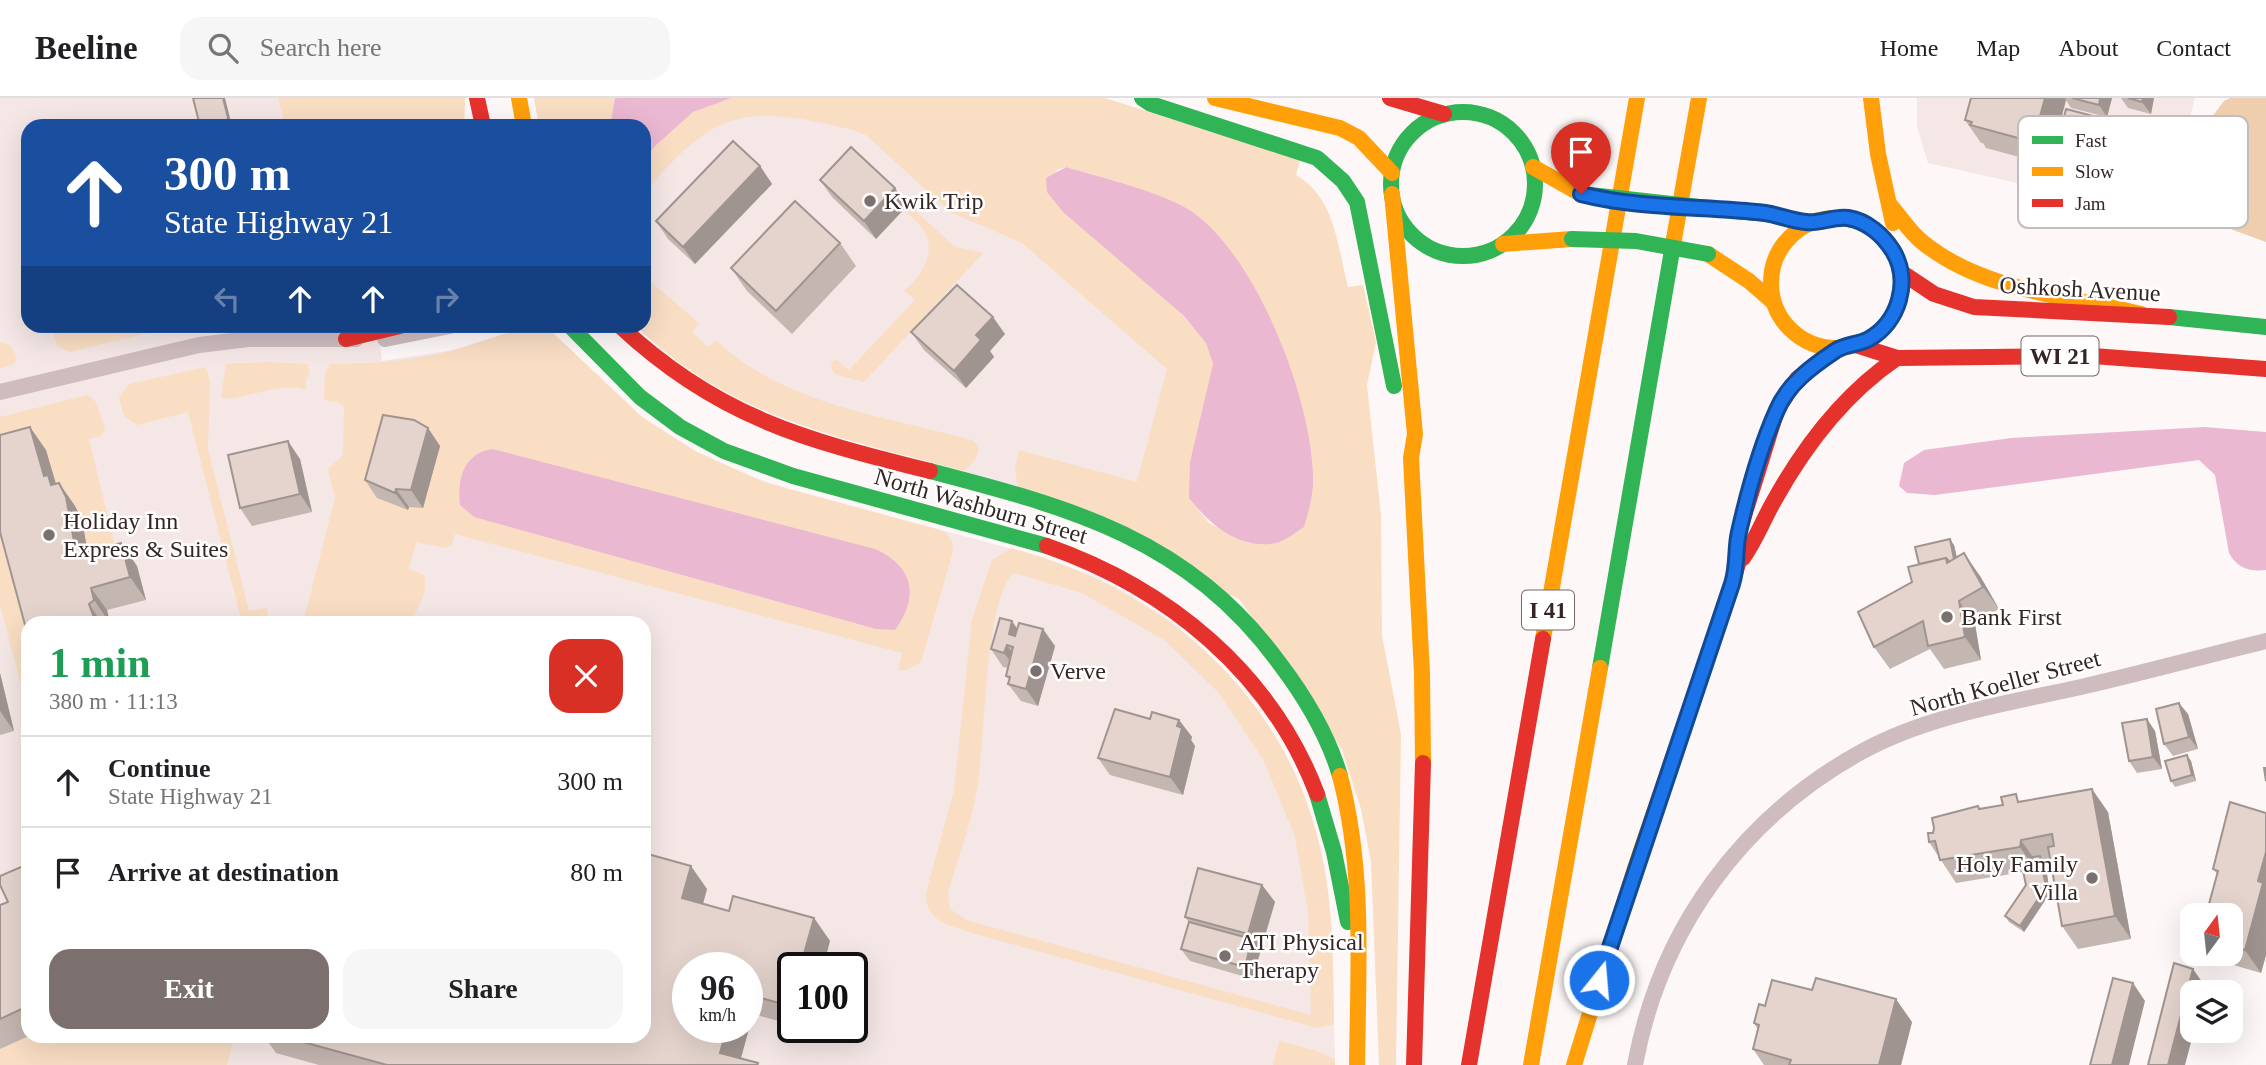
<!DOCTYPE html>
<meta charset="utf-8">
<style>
body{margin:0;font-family:"Times New Roman",serif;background:#f6f6f6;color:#202124;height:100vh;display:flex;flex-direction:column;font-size:26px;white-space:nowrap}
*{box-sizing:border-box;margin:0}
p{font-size:23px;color:#757577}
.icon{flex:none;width:38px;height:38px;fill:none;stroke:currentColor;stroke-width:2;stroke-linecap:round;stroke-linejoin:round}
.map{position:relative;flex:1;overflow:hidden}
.panel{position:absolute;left:21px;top:518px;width:630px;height:427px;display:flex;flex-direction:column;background:#fff;border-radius:21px;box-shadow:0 7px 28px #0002}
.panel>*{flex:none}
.top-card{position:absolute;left:21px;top:21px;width:630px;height:214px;border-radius:21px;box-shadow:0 7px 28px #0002;background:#1a4fa0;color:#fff;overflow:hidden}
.needle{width:46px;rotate:15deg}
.fabs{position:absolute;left:2180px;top:805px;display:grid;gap:14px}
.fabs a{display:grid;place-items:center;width:63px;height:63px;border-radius:14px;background:#fff;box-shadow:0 7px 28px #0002;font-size:35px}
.speed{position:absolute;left:672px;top:854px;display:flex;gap:14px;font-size:35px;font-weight:700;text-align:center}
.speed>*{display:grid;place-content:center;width:91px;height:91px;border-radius:50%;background:#fff;box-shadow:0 7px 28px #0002;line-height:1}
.speed small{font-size:18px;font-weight:400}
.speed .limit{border:4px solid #111;border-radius:10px;background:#fff;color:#111}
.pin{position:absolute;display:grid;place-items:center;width:60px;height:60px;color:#fff;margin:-72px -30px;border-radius:50% 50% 50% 0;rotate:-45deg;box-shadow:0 0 7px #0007}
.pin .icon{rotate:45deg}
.me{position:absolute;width:77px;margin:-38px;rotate:17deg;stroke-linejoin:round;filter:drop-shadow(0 0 5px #0008)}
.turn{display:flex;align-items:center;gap:24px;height:147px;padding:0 28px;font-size:32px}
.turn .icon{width:91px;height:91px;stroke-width:2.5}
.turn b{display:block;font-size:49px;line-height:60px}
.lanes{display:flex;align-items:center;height:66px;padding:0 28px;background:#0003;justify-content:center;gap:35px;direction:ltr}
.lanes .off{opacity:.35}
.round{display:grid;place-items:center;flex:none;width:74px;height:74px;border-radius:21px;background:#f6f6f6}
.summary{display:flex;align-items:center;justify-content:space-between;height:119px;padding:0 28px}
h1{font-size:42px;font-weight:700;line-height:52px;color:#1e9e55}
.primary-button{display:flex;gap:14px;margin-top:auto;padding:14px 28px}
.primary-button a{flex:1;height:80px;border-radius:21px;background:#7b706e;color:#fff;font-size:28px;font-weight:700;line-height:80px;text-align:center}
.primary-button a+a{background:#f6f6f6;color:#202124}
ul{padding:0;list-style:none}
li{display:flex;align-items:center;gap:21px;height:91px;padding:0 28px;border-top:2px solid #e0e0e0}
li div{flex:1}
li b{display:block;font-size:26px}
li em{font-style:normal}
header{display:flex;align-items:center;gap:42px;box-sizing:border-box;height:98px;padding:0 35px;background:#fff;border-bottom:2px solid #e0e0e0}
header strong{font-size:33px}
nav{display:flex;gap:38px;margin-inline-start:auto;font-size:24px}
.search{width:490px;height:63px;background:#f6f6f6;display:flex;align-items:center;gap:18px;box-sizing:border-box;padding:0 24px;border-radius:21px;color:#757577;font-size:26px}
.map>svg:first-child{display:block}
</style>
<header>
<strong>Beeline</strong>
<div class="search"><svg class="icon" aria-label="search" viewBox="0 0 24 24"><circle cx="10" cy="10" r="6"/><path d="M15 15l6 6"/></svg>Search here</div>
<nav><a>Home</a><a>Map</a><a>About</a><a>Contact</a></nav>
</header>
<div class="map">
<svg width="2266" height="967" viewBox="0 0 2266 967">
<rect width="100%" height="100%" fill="#fdf8f7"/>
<g fill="#f4e7e5" fill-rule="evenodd">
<path d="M0,0H465L464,28H28V228H378L382,263L453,252L516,232L545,231L553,235L642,319L695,353L741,375L790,392L1024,454L1092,477L1125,494L1171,523L1206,554L1288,661L1299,686L1325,770L1333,868L1335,967H0ZM28,525H644V938H28ZM688,870H747V929H688ZM793,870H852V929H793Z"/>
<polygon points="534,0 934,0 1199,263 1156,439 964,373 644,228 644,28 539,28"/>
<polygon points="1917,0 2195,0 2165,118 1928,65 1917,29"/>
</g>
<g fill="#f9dec4" fill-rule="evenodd">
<polygon points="278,0 465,0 464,28 285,28"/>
<polygon points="534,0 615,0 610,28 539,28"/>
<path d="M731,0H1105L1300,62L1296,77C1335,99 1338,149 1348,189L1363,187L1376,244L1367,287L1381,417L1382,537L1401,636L1396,967H1379L1371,764L1361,711L1342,652L1240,502L1018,388L1015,371L1019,352L1137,384L1167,271L1022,145L950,114L866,37L853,32C745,6 717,9 644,95V62L655,48L693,14ZM1066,69L1120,84L1311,406L1249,445L1209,425L1189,400L1213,266L1206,244L1056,72Z"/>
<path d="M910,108L955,149L983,155L864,284L837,277L831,271L832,263L837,262L849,272L915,202L904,192C919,183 934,157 927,139C924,129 913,121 906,113Z"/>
<path d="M644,178L699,225L692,234L708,249L716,242C784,307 884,318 972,342L979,349L976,361L964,373C842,340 730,320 636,228H644Z"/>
<polygon points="51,228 176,228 70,254 57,248"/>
<path d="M529,230L553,235L642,319L695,353L764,384L944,433L952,443L953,453L921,564L907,572H898L902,555L455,436L452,446L446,450L416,444L409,471L424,477C429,493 417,519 403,525H303L335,400L328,371L343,357L344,309L338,304L324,302L325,276L330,266C371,266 415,263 455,252C480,245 504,234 529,230ZM474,419L905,475C913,498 910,512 895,532L876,531Z"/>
<polygon points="0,244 10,247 16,258 15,265 0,271"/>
<path d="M268,264L307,266L310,276L306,281V292C284,282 234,305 221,300L226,266Z"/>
<polygon points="206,269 210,284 208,351 249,513 267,510 269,525 242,525 188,314 137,327 124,318 119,299 129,286"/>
<polygon points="87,297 96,304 105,330 101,338 89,341 114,444 111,454 90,466 82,422 0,364 0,319"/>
<polygon points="0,371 28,525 28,615 0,507"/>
<path d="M1011,450C1169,492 1294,603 1324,768C1334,819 1333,874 1334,926L1317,930L968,834C946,826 925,822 926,795L954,692L972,521L992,462ZM1014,475L1082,495L1164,542L1218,594L1264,663L1295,739L1308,814L1311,917L966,822L950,811L948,795C958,759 973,722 978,685C985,643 985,499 1014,475Z"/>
<polygon points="29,938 235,938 227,967 0,967 0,951"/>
<polygon points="1279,943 1314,952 1335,961 1335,967 1273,967"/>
</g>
<polygon fill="#eeceaf" points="2230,0 2266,0 2266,144 2203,121 2196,93 2205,59 2209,23 2224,3"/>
<g fill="#ebb8d2">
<polygon points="615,0 731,0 693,14 655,48 644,62 644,28 610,28"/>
<path d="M1066,69C1101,79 1161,94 1191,113C1257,158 1311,300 1313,377C1314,395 1309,412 1304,429C1296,434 1285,443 1276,445C1239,452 1209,426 1189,400L1190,364L1213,266L1206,245L1183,217L1063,114L1047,94L1046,80Z"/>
<path d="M2205,329L2266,334V472C2249,474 2237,470 2229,455L2215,377L2199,362L1935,397L1907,395L1899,388L1904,365L1924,352L2011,340Z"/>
<path d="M493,351L875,451C913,468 920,498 895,532L876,531L474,419L460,407C457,380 464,355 493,351Z"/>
</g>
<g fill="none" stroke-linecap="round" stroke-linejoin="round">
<g stroke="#cebcbf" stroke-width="16">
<polyline points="385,241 450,228"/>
<polyline points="0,294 199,247 248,241 356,241"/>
<path d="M1635,967C1660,831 1742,719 1863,653C1929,617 2009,605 2081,589C2143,575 2204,558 2266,543"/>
</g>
<g stroke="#30b455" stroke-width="16">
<polyline points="1142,0 1151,6 1317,60 1343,83 1357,104 1394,288"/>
<circle cx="1463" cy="86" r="72"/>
<polyline points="1717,111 1767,116 1809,125"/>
<polyline points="2169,219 2266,229"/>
<polyline points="570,228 640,299 680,329 724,353 793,378 1047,448"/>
<path d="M930,373C1072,410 1189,441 1280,566C1305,599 1328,637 1340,678"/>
<polyline points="1600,570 1674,141"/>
<polyline points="1317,696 1334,754 1348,824"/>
</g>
<g stroke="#ff9f0a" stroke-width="16">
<polyline points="519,0 524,28"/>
<polyline points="1215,0 1340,30 1359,40 1392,75"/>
<polyline points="1871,0 1878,56 1893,125"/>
<polyline points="1533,69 1581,96"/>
<polyline points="1392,96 1415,336 1411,360 1422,576 1423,665"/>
<path d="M1889,106C1900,118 1909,133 1921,143C1981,193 2068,198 2141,216"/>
<circle cx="1836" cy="185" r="65"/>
<polyline points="1674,141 1699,0"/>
<polyline points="1503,146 1572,141"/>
<polyline points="1708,156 1749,183 1772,203"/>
<polyline points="1543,541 1637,0"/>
<path d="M1340,678C1365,773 1358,869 1357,967"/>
<polyline points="1531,967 1600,570"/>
<polyline points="1574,967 1635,770 1713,543"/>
</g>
<g stroke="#e5322d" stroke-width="16">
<polyline points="477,0 483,28"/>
<polyline points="1390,0 1444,16"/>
<polyline points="1901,174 1934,196 1974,209 2169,219"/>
<path d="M620,228C717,319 805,342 930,373"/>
<polyline points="346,241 400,228"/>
<polyline points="1856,247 1897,260 2093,258 2266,271"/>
<path d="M1047,448C1167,490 1271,574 1317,696"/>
<path d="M1743,460C1756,442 1763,422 1774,403C1805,347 1844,296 1897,260"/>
<polyline points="1713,543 1738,466 1738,437 1777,312 1797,281 1838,250"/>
<polyline points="1414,967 1423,665"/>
<polyline points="1469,967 1543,541"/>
</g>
<g stroke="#30b455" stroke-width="16">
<polyline points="1581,96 1717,111"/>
<polyline points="1572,141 1636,143 1708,156"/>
</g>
</g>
<g fill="#c4b6b0" fill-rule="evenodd">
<polygon points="1971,0 2112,0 2107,19 2071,10 2066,2 2049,67 1986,50 1983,45 1981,45 1965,22"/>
<polygon points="2121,0 2154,0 2151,16 2128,10"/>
<polygon points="2097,24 2095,35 2123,42 2131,54 2125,78 2091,69 2083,57 2088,38 2066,33 2062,27"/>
<polygon points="2242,58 2237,77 2241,82 2233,116 2213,111 2205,99"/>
<polygon points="760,68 772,86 695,166 668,141 656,123"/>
<polygon points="820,82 907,108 876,141 832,99"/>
<polygon points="840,145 856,168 792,236 747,193 731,170"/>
<polygon points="911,234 1005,236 990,253 994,259 966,290 924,252"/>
<polygon points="428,330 440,348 423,410 409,409 408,412 377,400 365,382"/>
<polygon points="46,352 55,386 59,385 75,408 82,422 88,454 121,445 137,468 146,502 107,512 110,525 28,525"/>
<polygon points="300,361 312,414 252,428 240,410"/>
<polygon points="1954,447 1957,460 1980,478 1999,511 1975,526 1981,562 1944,571 1930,551 1890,571 1874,549 1912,484 1919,466"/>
<polygon points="1017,531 1055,548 1038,608 1021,603 1008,586 1009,582 1006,578 1008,570 1003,569 991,551"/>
<polygon points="0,575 14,633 0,637"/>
<polygon points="2188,616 2198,651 2173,658 2164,646"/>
<polygon points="1150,621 1179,622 1192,639 1191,642 1195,648 1183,697 1110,677 1098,660"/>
<polygon points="2155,633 2162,671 2137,675 2129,663"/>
<polygon points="2191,663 2196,683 2175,689 2171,683"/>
<polygon points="2021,703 2108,714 2131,841 2078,851 2062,828 2050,763 2045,764 2050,795 2024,834 2009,824 2005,818 2026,787 2023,774 1956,785 1929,744 1934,730 1978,708 1980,711"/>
<polygon points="2266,715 2266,857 2261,875 2216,862 2212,856 2231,856 2231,817 2217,776 2213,771"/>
<polygon points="28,766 29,938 0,951 0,807 8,804"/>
<polygon points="1262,787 1275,804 1253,881 1190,863 1181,851 1189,824 1185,819"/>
<path d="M707,791L703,806L729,813L814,820L830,843L793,870V927L753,916L741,960L758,965L759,967H319L276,955L264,938H644ZM747,870V929H688Z"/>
<polygon points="1765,908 1912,924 1901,967 1764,967 1753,951 1758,932 1754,925"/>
</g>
<g fill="#a09490">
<polygon points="223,0 225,0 232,28 230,28"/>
<polygon points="2045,0 2065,0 2066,2 2049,67 2033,44"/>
<polygon points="2100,0 2112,0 2107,19 2099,7"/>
<polygon points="2143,0 2154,0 2151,16 2142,4"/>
<polygon points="2093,18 2097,24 2093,39 2089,33"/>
<polygon points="2123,42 2131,54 2125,78 2117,66"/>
<polygon points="2234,46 2242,58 2237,77 2241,82 2233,116 2224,104 2228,69"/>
<polygon points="760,68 772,86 695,166 683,149"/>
<polygon points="895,90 907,108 876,141 864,123"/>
<polygon points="993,219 1005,236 990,253 994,259 966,290 954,273 976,237"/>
<polygon points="30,329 46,352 57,389 67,410 44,378"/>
<polygon points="428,330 440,348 423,410 411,392"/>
<polygon points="288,343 300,361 312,414 300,396"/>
<polygon points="59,385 75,408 82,422 88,457 82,456 74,443"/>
<polygon points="396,391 409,409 408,412 395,395"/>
<polygon points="1950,441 1954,447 1962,482 1947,465 1946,460"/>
<polygon points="121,445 137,468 146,502 130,479"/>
<polygon points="1964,455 1980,478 1999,511 1983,489"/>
<polygon points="91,490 107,512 110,525 94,502"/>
<polygon points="1959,503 1975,526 1981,562 1965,539"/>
<polygon points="89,506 102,525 96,525"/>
<polygon points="1012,523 1024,541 1009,536"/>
<polygon points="1043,531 1055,548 1038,608 1026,591"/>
<polygon points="1007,547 1019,565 1017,572 1004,555"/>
<polygon points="0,575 14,633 0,613"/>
<polygon points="2179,605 2188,616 2198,651 2189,639"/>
<polygon points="2147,621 2155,633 2162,671 2153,659"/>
<polygon points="1179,622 1192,639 1191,642 1195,648 1183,697 1170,679"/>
<polygon points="2187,657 2191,663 2196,683 2192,677"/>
<polygon points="2092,691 2108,714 2131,841 2115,818"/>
<polygon points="2021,742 2037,765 2036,772 2020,749"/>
<polygon points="2266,754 2266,857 2261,875 2245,852 2258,783"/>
<polygon points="2040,758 2045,764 2050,795 2024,834 2020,828"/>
<polygon points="691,768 707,791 698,823 682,800"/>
<polygon points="1262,787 1275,804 1260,853 1248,836"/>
<polygon points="814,820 830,843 823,870 800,870"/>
<polygon points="1252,841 1260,853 1253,881 1245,869"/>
<polygon points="2193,871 2205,888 2204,894 2193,894 2193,933 2194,933 2185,967 2168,967"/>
<polygon points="2133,885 2145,903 2129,967 2112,967"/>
<polygon points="1896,901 1912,924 1901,967 1879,967"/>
<polygon points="747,908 753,916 739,967 720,955 727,929 747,929"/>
</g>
<g fill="#e4d4cd" stroke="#a09490" stroke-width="2">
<polygon points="193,0 223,0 230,28 200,28"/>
<polygon points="1971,0 2045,0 2033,44 1970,27 1972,24 1965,22"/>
<polygon points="2072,0 2100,0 2099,7"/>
<polygon points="2128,0 2143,0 2142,4"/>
<polygon points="2066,11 2093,18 2089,33 2062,27"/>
<polygon points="733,43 760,68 683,149 656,123"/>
<polygon points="851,49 895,90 864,123 820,82"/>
<polygon points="795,103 840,145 776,213 731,170"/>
<polygon points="957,187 993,219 976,237 981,242 954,273 911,234"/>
<polygon points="383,317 414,322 428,330 411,392 396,391 395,395 365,382"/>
<polygon points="30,329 44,378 48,377 51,387 59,385 66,399 74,443 78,442 82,456 121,445 130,479 91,490 94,502 89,506 96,525 28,525 28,538 0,434 0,337"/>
<polygon points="288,343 300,396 240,410 228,357"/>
<polygon points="1950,441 1954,461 1950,464 1946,460 1919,466 1915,449"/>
<polygon points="1964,455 1983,489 1959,503 1965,539 1928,548 1923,523 1874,549 1858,514 1912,484 1908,469 1946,460 1947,465"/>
<polygon points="1000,520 1012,523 1009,536 1015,538 1019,525 1043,531 1026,591 1008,586 1010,579 1006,578 1013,549 1007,547 1004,555 991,551"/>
<polygon points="2179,605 2189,639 2164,646 2156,611"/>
<polygon points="1115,611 1150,621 1152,614 1179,622 1177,628 1182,630 1170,679 1098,660"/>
<polygon points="2147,621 2153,659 2129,663 2122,625"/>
<polygon points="2187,657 2192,677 2171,683 2165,663"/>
<polygon points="2264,670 2266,670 2266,683"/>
<polygon points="2092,691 2115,818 2062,828 2048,749 2054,748 2052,736 2021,742 2020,749 1940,762 1935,743 1929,744 1928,735 1933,735 1934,730 1932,720 1978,708 1979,711 2003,707 2001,699 2016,696 2018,704"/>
<polygon points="2230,704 2266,715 2266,754 2258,783 2263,785 2245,852 2231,848 2231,817 2206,817 2218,773 2213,771"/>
<polygon points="644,755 691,768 682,800 729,813 733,798 814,820 800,870 793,870 793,898 790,908 747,896 747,870 688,870 688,929 727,929 720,955 758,965 757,967 387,967 281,938 644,938"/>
<polygon points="2040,758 2046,789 2020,828 2005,818 2026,787 2022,768 2032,766 2033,759"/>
<polygon points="28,766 28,908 0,921 0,807 8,804 0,787 0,778"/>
<polygon points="1198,770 1262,787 1248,836 1185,819"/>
<polygon points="1189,824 1252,841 1245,869 1181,851"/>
<polygon points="2174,865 2193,871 2168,967 2148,967"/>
<polygon points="1816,880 1896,901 1879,967 1789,967 1791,962 1753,951 1759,927 1754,925 1759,906 1765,908 1772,882 1812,892"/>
<polygon points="2113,880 2133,885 2112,967 2090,967"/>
</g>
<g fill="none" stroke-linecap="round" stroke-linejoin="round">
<defs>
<path id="route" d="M1581,96C1640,111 1704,108 1765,115C1779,117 1792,123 1806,124C1820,126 1833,118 1848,120C1867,123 1883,137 1893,153C1911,183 1899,224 1869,241C1858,247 1845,246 1835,253C1811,269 1788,286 1777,312C1760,350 1748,394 1739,434C1735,451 1738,467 1732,486L1599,882"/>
</defs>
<use href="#route" stroke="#114b97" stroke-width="18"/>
<use href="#route" stroke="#1a73e8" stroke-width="12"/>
</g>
<g fill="#7b706e" stroke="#fff" stroke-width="2.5">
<circle cx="870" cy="103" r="7"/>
<circle cx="49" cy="437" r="7"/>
<circle cx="1947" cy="519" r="7"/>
<circle cx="1036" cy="573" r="7"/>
<circle cx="2092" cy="780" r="7"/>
<circle cx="1225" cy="858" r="7"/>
</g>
<g text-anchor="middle" stroke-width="5" stroke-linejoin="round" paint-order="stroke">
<g fill="#fff" stroke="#726766" stroke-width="2">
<rect x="2021.5" y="238.5" width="77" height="39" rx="5"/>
<rect x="1522" y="492.5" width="52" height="39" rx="5"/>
</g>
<g font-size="23" font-weight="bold" fill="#352624">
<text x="2060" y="266">WI 21</text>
<text x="1548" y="520">I 41</text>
</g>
<g font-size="24" fill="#352624" stroke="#fff" text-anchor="start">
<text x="884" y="111">Kwik Trip</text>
<text x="63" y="431">Holiday Inn<tspan x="63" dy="28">Express &amp; Suites</tspan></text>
<text x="1961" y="527">Bank First</text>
<text x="1050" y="581">Verve</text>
<text x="2078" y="774" text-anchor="end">Holy Family<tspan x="2078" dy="28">Villa</tspan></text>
<text x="1239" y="852">ATI Physical<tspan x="1239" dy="28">Therapy</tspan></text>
</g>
<g font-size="24" fill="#352624" stroke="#fff">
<text transform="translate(2080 191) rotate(3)" y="8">Oshkosh Avenue</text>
<text transform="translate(981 408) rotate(16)" y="8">North Washburn Street</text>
<text transform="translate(2005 585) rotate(-15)" y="8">North Koeller Street</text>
</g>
</g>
<rect x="2018" y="18" width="230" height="112" rx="10" fill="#fff" stroke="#c2bebd" stroke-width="2"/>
<rect x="2032" y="38" width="31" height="8" fill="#30b455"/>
<rect x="2032" y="69" width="31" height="9" fill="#ff9f0a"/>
<rect x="2032" y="101" width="31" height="8" fill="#e5322d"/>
<g font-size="19" fill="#352624">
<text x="2075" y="49">Fast</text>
<text x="2075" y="80">Slow</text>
<text x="2075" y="112">Jam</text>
</g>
</svg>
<div class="fabs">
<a><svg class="needle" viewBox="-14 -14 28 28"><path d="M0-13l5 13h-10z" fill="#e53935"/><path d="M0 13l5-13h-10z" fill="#757577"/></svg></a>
<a><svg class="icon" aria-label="layers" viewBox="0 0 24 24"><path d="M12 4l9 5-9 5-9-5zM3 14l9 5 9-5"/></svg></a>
</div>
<div class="speed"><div>96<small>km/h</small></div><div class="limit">100</div></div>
<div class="pin" style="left:1581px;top:96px;background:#d93025"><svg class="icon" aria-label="arrive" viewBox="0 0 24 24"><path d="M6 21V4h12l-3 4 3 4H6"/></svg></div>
<svg class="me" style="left:1599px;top:882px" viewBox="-20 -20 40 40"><circle r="17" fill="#1a73e8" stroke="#fff" stroke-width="3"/><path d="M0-11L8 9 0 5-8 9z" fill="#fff"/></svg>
<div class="top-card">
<div class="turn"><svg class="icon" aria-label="ahead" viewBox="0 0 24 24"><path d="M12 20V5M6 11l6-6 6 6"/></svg><div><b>300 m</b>State Highway 21</div></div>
<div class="lanes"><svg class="icon off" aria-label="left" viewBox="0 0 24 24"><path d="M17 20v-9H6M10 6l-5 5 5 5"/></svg><svg class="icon" aria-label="ahead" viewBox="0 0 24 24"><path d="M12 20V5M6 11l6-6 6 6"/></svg><svg class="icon" aria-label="ahead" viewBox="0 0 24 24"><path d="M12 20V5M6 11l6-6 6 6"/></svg><svg class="icon off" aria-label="right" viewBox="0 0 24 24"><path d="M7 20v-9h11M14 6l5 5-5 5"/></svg></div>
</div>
<section class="panel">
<div class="summary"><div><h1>1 min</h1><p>380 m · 11:13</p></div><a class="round" style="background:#d93025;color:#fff"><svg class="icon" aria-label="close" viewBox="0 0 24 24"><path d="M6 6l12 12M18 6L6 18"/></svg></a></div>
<ul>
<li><svg class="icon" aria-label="ahead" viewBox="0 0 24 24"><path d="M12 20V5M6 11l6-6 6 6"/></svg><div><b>Continue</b><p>State Highway 21</p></div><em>300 m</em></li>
<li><svg class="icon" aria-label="arrive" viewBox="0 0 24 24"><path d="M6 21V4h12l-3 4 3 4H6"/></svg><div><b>Arrive at destination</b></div><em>80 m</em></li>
</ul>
<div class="primary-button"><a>Exit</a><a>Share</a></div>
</section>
</div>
